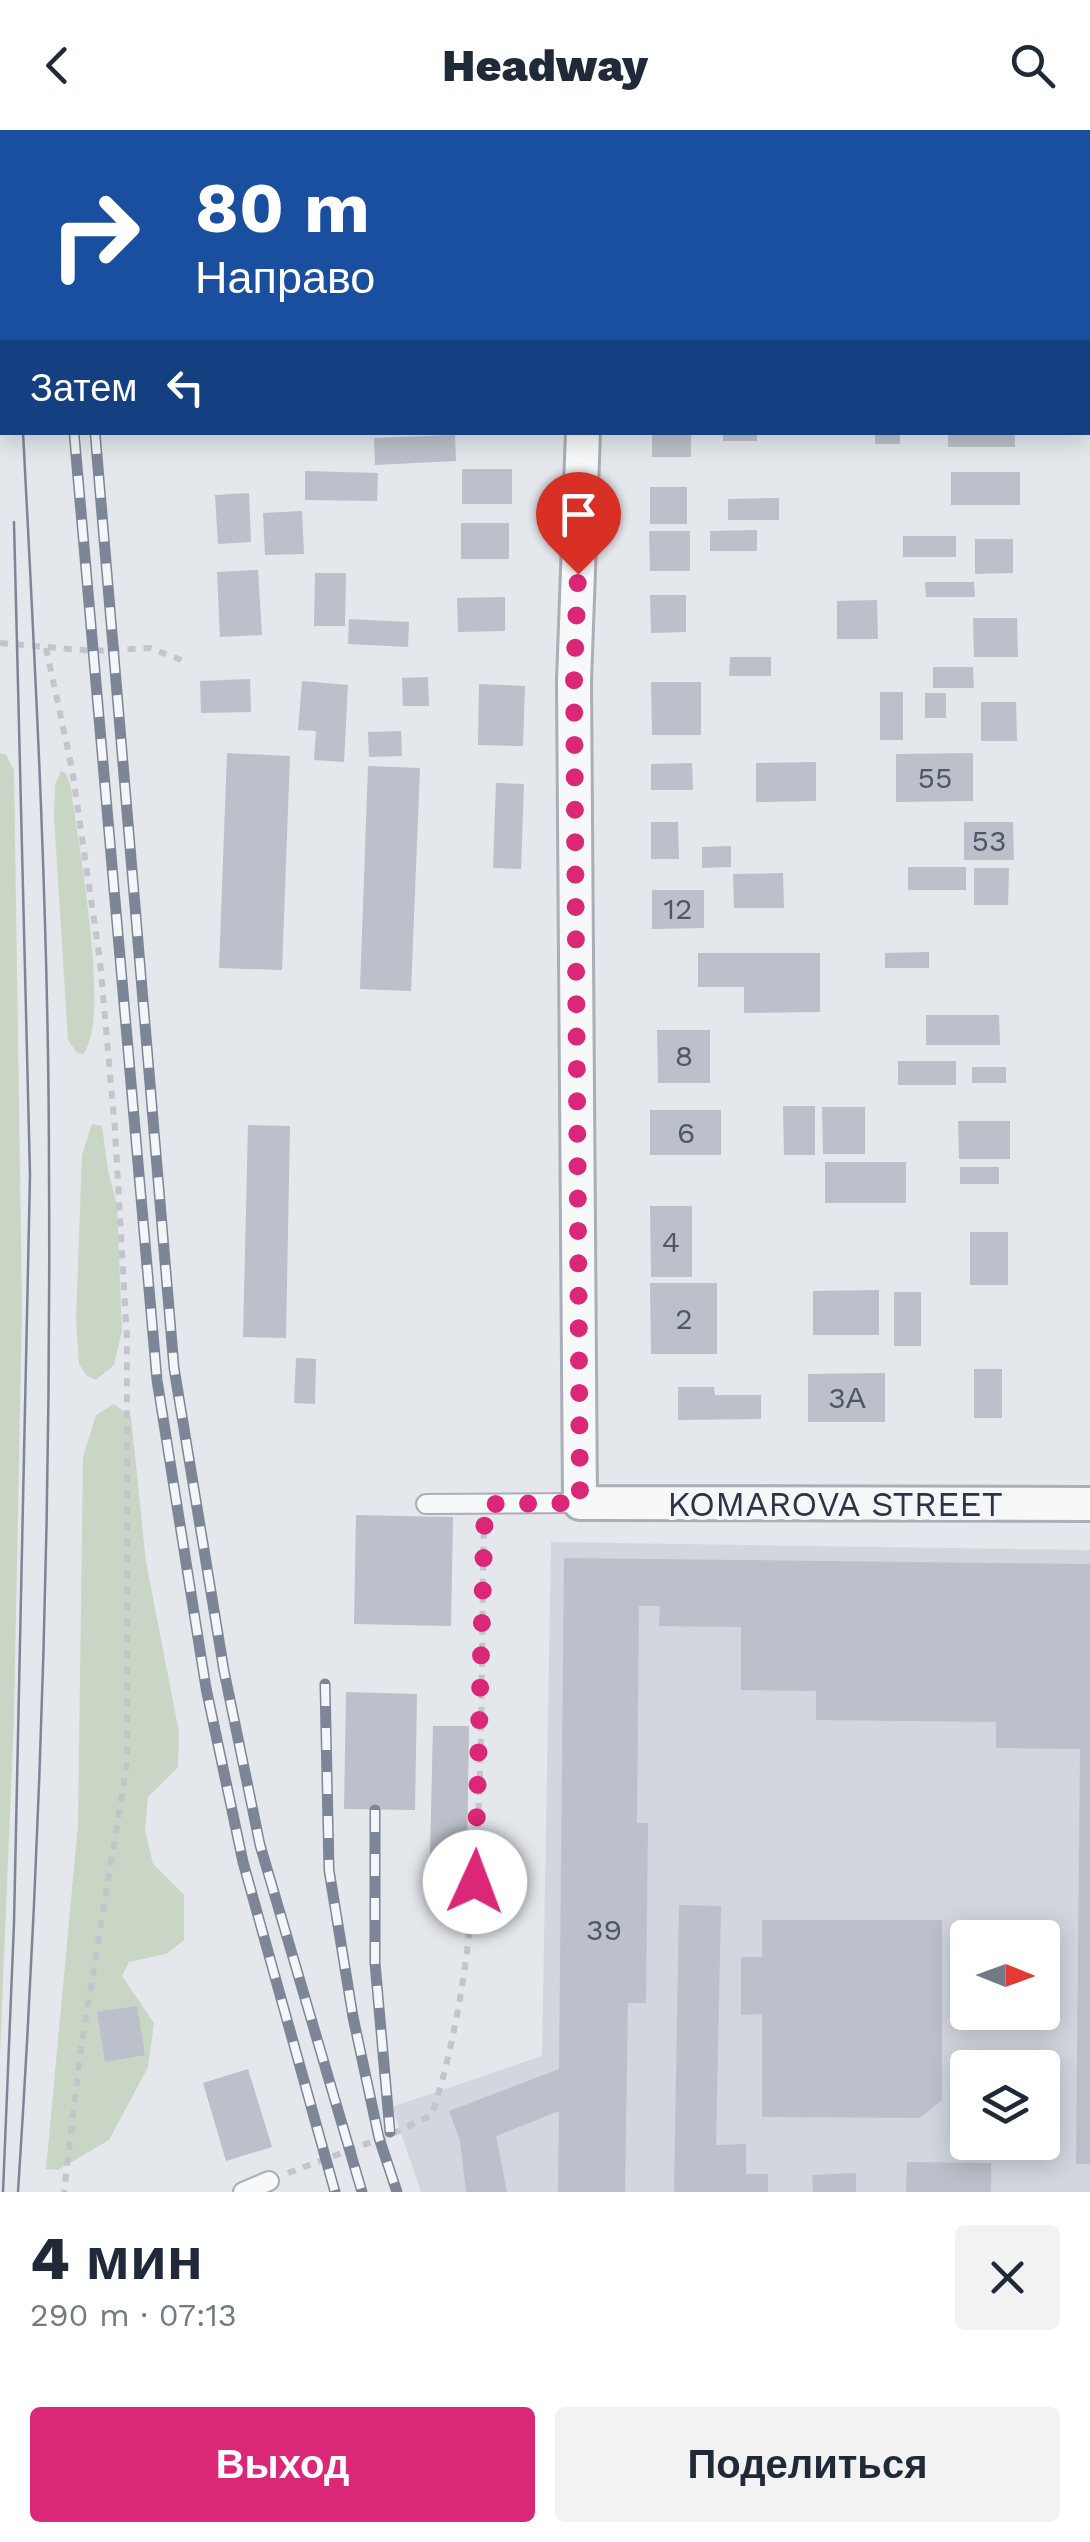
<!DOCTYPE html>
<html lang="ru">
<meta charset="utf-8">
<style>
body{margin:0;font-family:"Work Sans",sans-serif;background:#f2f2f3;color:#1f2937;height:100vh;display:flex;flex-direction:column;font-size:38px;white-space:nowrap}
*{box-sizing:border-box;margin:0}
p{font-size:32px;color:#747a83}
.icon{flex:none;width:55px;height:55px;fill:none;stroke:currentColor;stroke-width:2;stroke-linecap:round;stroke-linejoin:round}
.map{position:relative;height:2062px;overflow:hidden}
.details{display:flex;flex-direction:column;background:#fff;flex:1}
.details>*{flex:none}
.top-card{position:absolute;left:0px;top:0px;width:1090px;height:305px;box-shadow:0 5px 25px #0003;background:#1a4fa0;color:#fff;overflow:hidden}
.needle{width:65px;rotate:91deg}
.buttons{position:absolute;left:950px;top:1790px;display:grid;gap:20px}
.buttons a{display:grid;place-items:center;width:110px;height:110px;border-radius:10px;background:#fff;box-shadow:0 5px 25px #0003;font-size:50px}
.pin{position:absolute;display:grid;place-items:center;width:85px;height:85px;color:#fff;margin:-102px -42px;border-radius:50% 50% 50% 0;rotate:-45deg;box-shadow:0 0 10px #0007}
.pin .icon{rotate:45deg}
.me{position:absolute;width:110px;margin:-55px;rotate:2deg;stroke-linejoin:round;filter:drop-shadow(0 0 8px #0008)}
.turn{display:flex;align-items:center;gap:35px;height:210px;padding:0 30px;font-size:45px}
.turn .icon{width:130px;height:130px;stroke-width:2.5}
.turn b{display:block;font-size:70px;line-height:85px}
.then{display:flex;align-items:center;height:95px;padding:0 30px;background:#0003;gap:20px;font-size:38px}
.round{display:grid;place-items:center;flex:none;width:105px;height:105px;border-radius:10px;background:#f2f2f3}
.summary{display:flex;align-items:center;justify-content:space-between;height:170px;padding:0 30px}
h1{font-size:60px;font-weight:800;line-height:75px}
.primary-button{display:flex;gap:20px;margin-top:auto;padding:20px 30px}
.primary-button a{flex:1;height:115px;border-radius:10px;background:#db2777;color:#fff;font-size:40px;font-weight:800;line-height:115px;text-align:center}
.primary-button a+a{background:#f2f2f3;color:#1f2937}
header{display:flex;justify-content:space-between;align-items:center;height:130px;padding:0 30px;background:#fff;font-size:45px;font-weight:800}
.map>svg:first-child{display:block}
</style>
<header><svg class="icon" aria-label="back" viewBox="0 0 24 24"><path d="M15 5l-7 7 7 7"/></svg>Headway<svg class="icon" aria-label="search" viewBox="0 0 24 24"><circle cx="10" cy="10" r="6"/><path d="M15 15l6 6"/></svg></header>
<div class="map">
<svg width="1090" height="2062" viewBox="0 0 1090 2062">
<rect width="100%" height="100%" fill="#e4e7ec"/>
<path fill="#d2d6de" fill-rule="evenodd" d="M551,1412L1090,1420V2062H421L392,1977L542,1926ZM968,1808H1042V1882H968ZM968,1938H1042V2012H968Z"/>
<g fill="#c9d6c5">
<polygon points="0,623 6,625 14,640 22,1175 14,1586 0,1925"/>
<path d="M61,641L66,643L71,658C77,708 112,890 83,924L77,923L68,910L54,687L55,656Z"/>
<polygon points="92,994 102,996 108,1040 117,1075 122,1201 114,1235 96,1250 87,1246 79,1234 76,1190 82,1025"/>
<polygon points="114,1274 131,1287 146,1432 179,1602 178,1637 148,1667 145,1700 153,1734 184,1765 184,1810 166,1824 129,1832 122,1846 154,1893 148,1937 109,2010 58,2040 46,2039 78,1695 83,1327 96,1285"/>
</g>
<g fill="#bbc0ca">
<rect x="652" y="302" width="39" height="25"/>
<rect x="723" y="302" width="34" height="9"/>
<rect x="875" y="302" width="25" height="12"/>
<rect x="948" y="302" width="67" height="15"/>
<polygon points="455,305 456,331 375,335 374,308"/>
<rect x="462" y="339" width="50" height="35"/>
<polygon points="305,341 378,343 377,371 305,370"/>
<rect x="951" y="342" width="69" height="33"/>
<rect x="650" y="357" width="37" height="37"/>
<polygon points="249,363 251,412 218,414 215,365"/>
<polygon points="779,368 779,390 728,390 728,369"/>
<polygon points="302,381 304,424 265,425 263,383"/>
<rect x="461" y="393" width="48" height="36"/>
<polygon points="757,400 757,421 710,421 710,401"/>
<polygon points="649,401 690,401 690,441 650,441"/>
<rect x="903" y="406" width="53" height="21"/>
<polygon points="975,409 1013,409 1013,443 975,444"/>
<polygon points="258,440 262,505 220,507 217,442"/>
<polygon points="315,443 346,443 345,496 314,496"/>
<polygon points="925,452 974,452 975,467 926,467"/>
<polygon points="650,465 686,465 686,502 651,503"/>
<polygon points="505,467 505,501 458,502 457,468"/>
<polygon points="877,470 878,509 837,509 837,471"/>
<polygon points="973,488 1017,488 1018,527 974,527"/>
<polygon points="349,489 409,492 408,517 348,514"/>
<polygon points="730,527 771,527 771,546 729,546"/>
<polygon points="933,537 973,537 974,558 933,558"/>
<polygon points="428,547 429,576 403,576 402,548"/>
<polygon points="250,549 251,582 201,583 200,551"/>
<polygon points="302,551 348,555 344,632 314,630 316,601 298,600"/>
<polygon points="651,552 701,552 701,605 652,605"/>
<polygon points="479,554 525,556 523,616 478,615"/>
<rect x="880" y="562" width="23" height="48"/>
<rect x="925" y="563" width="21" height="25"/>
<polygon points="981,572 1016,572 1017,611 981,611"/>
<polygon points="401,601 402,626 369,627 368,602"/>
<polygon points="227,623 290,626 282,840 219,838"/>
<polygon points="973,623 973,671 896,672 896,624"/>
<polygon points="816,632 816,671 756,672 756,633"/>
<polygon points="692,633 693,660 651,660 651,634"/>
<polygon points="368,636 420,638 411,861 360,859"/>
<polygon points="496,653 524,654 521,739 493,738"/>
<polygon points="651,692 678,692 679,729 651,729"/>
<polygon points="964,692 1013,692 1014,730 964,730"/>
<polygon points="731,716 731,737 702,738 702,717"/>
<rect x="908" y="737" width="58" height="23"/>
<polygon points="974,738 1009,738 1008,775 974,775"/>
<polygon points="783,743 784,778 734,778 733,744"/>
<polygon points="652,760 704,760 704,798 652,799"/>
<polygon points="929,822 929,838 885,838 885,823"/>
<polygon points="698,823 820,823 820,882 744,883 744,857 698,857"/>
<polygon points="926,885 999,885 1000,915 926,915"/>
<polygon points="657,900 710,900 710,953 658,953"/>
<rect x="898" y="931" width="58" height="24"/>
<rect x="972" y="937" width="34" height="16"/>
<polygon points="783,976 815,976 815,1025 784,1025"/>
<polygon points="822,977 865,977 865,1024 823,1024"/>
<rect x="650" y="980" width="71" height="45"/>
<polygon points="958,991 1010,991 1010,1029 959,1029"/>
<polygon points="248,995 290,996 286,1208 243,1207"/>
<rect x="825" y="1032" width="81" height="41"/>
<rect x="960" y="1037" width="39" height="17"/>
<polygon points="650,1076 692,1076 692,1147 651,1147"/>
<rect x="970" y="1102" width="38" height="53"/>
<polygon points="650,1153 717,1153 717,1224 651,1224"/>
<polygon points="879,1160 879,1205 813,1205 813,1161"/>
<rect x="894" y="1162" width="27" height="54"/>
<polygon points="296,1228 316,1229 315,1274 294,1273"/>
<rect x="974" y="1239" width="28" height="49"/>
<polygon points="885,1243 885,1292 808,1292 808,1244"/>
<polygon points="678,1257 714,1257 715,1265 761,1265 761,1289 678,1290"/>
<polygon points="356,1385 453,1387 451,1496 354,1494"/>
<polygon points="564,1428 1090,1434 1090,2034 1076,2034 1080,1619 996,1618 996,1592 816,1590 816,1561 741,1560 741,1497 659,1496 660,1476 639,1476 637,1693 648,1693 646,1873 628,1873 625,2062 558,2062 559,1981 496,2006 507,2062 466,2062 460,2011 449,1981 559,1939"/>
<polygon points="346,1562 417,1564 415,1680 344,1679"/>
<polygon points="433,1596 469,1596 467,1727 430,1727"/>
<polygon points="679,1775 721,1776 716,2015 746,2014 746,2044 768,2044 768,2062 674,2062"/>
<polygon points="762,1790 942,1790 942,1970 920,1988 762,1987 762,1884 741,1885 741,1827 762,1827"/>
<polygon points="137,1876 145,1925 105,1932 97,1882"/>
<polygon points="248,1939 272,2017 226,2031 203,1953"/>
<polygon points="907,2032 991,2033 991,2062 906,2062"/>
<polygon points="856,2043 856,2062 813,2062 812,2045"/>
</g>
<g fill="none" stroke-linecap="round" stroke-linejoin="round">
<defs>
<g id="lane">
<polyline points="426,1374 580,1373"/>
<polyline points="243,2062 269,2051"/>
</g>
<g id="street">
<polyline points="381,0 444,2"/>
<polyline points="594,2 594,0"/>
<polyline points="1088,21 1090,21"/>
<polyline points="583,302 574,551 580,1373 1090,1374"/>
</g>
</defs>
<use href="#lane" stroke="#a9aeb7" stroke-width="22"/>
<use href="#street" stroke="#a9aeb7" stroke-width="38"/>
<g stroke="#c2c5cb" stroke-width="6" stroke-dasharray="8 8" stroke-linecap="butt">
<polyline points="0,513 93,521 150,518 189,533"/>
<polyline points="46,518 72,639 100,831 115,1000 127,1209 127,1633 81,1918 64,2062"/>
<path d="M288,2043L390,2005L432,1985C490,1805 479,1586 484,1397"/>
</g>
<use href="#lane" stroke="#f7f8fa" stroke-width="18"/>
<use href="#street" stroke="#f7f8fa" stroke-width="32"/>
<g stroke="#7d8696" stroke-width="2.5">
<polyline points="7,0 7,2"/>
<polyline points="3,2062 14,1793 30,1045 14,392"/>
<path d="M18,2062C40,1724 51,1384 49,1045C49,797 36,550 23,302"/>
</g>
<defs>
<g id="rail">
<polyline points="47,0 47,2"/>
<polyline points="70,0 70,2"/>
<polyline points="74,302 157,1250 206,1558 243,1732 335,2062"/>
<polyline points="95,302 174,1238 224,1541 260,1715 362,2062"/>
<polyline points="325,1554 329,1740 353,1887 379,2008 397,2062"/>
<polyline points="375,1680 375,1833 390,2002"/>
</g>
</defs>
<use href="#rail" stroke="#7d8696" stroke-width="11"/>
<use href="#rail" stroke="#f4f6f9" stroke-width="8" stroke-dasharray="22" stroke-linecap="butt"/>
</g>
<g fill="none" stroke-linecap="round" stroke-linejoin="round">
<polyline stroke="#db2777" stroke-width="18" stroke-dasharray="0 32.4" points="475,1752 485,1374 580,1373 574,551 578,444"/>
</g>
<g text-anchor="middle" stroke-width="8" stroke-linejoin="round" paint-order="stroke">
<g font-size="30" fill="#4f5766">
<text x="935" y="658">55</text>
<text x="989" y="721">53</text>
<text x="678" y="789">12</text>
<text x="684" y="936">8</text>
<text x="686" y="1013">6</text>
<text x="671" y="1122">4</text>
<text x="684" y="1199">2</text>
<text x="847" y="1278">3А</text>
<text x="604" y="1810">39</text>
</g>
<g font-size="35" fill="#2b3445" stroke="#f4f6f9">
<text x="835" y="1386">KOMAROVA STREET</text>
</g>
</g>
</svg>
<div class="buttons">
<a><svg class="needle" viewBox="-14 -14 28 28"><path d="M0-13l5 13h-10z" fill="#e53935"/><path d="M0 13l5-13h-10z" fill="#747a83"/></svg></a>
<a><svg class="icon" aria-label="layers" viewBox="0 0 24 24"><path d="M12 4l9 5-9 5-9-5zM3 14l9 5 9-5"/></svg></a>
</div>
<div class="pin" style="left:578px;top:444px;background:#d93025"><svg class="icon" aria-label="arrive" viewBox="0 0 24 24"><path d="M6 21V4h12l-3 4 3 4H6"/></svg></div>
<svg class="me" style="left:475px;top:1752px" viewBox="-20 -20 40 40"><circle r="19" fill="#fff"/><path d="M0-13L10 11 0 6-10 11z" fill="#db2777"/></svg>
<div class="top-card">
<div class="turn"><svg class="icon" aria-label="right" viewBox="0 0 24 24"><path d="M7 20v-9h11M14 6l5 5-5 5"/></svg><div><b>80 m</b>Направо</div></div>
<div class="then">Затем<svg class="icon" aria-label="left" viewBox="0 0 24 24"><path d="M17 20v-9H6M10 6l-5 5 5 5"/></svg></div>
</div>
</div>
<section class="details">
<div class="summary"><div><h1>4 мин</h1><p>290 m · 07:13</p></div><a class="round"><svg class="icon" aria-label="close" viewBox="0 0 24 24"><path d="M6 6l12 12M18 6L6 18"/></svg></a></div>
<div class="primary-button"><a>Выход</a><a>Поделиться</a></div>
</section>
